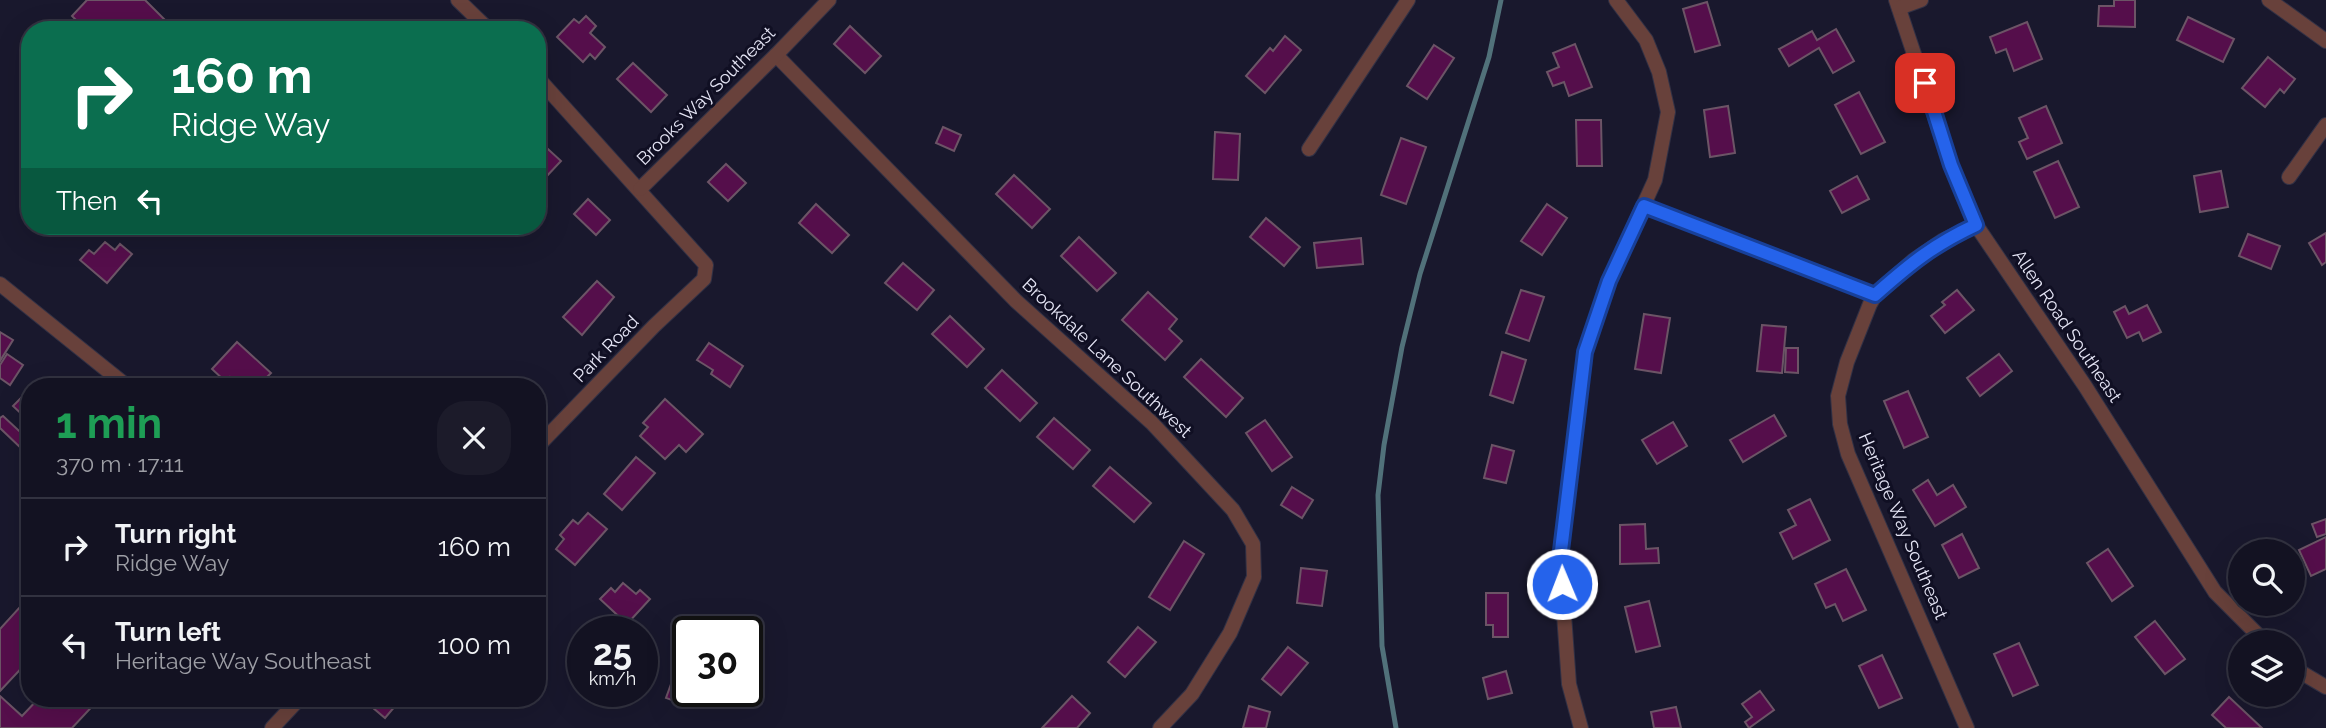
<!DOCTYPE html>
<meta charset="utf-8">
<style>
body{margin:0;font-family:Raleway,sans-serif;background:#1c1b2a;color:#f1f3f6;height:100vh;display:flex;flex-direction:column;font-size:26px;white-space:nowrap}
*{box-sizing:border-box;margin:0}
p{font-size:23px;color:#9d9ea5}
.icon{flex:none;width:38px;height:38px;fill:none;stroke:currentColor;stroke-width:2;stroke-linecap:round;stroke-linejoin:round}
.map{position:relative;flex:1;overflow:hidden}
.drawer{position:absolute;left:21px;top:378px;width:525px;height:329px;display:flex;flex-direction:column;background:#131222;border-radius:28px;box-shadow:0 7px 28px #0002,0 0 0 2px #323240}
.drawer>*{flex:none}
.banner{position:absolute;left:21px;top:21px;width:525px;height:214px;border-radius:28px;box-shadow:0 7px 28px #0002,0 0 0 2px #323240;background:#0b6e4f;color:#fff;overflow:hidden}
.controls{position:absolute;left:2228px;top:539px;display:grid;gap:14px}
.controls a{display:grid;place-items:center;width:77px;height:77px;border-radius:50%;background:#131222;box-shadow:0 7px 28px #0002,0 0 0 2px #323240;font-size:35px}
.speed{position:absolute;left:567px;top:616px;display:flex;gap:14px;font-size:35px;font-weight:700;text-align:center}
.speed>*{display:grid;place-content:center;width:91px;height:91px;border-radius:50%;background:#131222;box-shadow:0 7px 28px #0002,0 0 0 2px #323240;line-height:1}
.speed small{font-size:18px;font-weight:400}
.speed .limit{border:4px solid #111;border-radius:10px;background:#fff;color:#111}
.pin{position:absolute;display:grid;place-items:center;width:60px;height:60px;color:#fff;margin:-30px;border-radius:14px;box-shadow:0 4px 10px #0006}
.me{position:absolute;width:77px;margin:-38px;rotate:359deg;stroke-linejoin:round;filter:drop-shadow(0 0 5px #0008)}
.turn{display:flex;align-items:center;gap:24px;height:147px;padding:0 35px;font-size:32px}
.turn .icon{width:91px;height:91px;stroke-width:2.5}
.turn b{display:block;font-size:49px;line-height:60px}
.then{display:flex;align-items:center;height:66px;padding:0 35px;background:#0003;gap:14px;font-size:26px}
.round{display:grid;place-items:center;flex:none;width:74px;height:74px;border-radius:28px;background:#1c1b2a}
.head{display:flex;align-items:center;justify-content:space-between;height:119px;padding:0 35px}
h1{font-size:42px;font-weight:700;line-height:52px;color:#1e9e55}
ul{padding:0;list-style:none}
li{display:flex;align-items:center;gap:21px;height:98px;padding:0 35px;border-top:2px solid #323240}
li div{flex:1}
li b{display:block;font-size:26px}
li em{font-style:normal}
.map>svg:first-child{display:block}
</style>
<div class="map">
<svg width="2326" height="728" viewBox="0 0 2326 728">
<rect width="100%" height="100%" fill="#19182d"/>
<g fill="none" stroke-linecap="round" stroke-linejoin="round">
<polyline stroke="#51717a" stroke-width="5" points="1396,728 1382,646 1378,495 1384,445 1402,347 1420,274 1489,57 1501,0"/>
</g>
<g fill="#550e4b" stroke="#6c5466" stroke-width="2">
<polygon points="87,0 145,0 175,30 86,30 72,16"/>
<polygon points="2114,0 2135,0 2135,27 2098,26 2099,6 2114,6"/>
<polygon points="1707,2 1720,45 1695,52 1683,9"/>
<polygon points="586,16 596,26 590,33 605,47 595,59 590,54 583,62 557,37 574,19 579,23"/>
<polygon points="2188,17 2234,39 2223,62 2177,40"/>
<polygon points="2027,22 2042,59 2014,71 2006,49 1996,53 1990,37"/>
<polygon points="850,26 881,56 865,73 834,44"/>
<polygon points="1836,29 1854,61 1833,73 1819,48 1789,66 1779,49 1812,31 1817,40"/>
<polygon points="1285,36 1301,50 1265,93 1246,76 1270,48 1273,51"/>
<polygon points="1575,44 1592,87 1569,96 1564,82 1553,86 1547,72 1559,67 1553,53"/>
<polygon points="1434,45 1454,58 1427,99 1407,86"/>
<polygon points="2268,57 2295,79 2284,93 2280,89 2265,107 2242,88"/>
<polygon points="633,63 667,95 651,112 617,79"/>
<polygon points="1859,92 1885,142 1861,154 1835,105"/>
<polygon points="1728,106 1735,153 1710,157 1704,110"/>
<polygon points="2046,106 2062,143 2027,159 2019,142 2028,138 2019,118"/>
<polygon points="1576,120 1601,120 1602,166 1577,166"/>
<polygon points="943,127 961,135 954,151 936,143"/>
<polygon points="1215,132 1240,134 1238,180 1213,179"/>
<polygon points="1401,138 1426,147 1406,204 1381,195"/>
<polygon points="537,139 561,161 544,179 537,173"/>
<polygon points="2058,161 2079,207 2055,218 2034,172"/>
<polygon points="726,164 746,183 728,201 708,182"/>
<polygon points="2221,171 2228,207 2200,212 2194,176"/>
<polygon points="1014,175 1050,209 1032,228 996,194"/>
<polygon points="1857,176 1869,199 1842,213 1830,191"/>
<polygon points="588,199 610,220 596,235 574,214"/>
<polygon points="816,204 849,235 832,253 799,223"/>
<polygon points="1547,204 1567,218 1542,255 1521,241"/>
<polygon points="1266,218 1300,247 1284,266 1250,237"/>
<polygon points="2326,233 2326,262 2322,265 2309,243"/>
<polygon points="2248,234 2280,246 2271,269 2239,256"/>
<polygon points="1079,237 1116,273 1097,291 1061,256"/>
<polygon points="1361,238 1363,264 1317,268 1314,243"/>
<polygon points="105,242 115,250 120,244 132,254 107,283 80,260 89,250 94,254"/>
<polygon points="903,263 934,290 917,310 885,283"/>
<polygon points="597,281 614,297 582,335 563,317"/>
<polygon points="1521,290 1544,297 1529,341 1506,333"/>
<polygon points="1957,290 1974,310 1945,333 1931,316 1945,305 1942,302"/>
<polygon points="1148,292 1177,319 1169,329 1182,341 1165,360 1122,320"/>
<polygon points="2147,305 2161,332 2143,341 2139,332 2127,338 2114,312 2125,306 2129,314"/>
<polygon points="1644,314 1670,318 1661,373 1635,369"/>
<polygon points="950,316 984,349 967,367 932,334"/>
<polygon points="1762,325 1786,327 1782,373 1757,371"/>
<polygon points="0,332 13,340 0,361"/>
<polygon points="237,342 271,373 257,387 240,387 230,377 226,382 212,369"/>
<polygon points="709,343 743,366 730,387 711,374 713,370 697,360"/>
<polygon points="1786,348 1798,348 1798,373 1785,372"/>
<polygon points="1502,352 1526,360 1513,403 1490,395"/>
<polygon points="7,354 23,365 10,385 0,378 0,365"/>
<polygon points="1999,354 2012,371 1980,396 1967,378"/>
<polygon points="1201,359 1243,398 1226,417 1184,377"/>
<polygon points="1002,370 1037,403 1020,421 985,388"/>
<polygon points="1908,391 1928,437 1904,448 1884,401"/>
<polygon points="21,398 30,407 30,422 13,406"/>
<polygon points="665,399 703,434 686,452 679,445 665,459 640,436 648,427 643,423"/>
<polygon points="1774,415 1786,436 1743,462 1730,440"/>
<polygon points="3,416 30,441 23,450 0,428 0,418"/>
<polygon points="1054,418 1090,450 1073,469 1037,437"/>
<polygon points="1265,420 1292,457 1272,471 1246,433"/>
<polygon points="1673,422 1687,446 1657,464 1642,440"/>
<polygon points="1492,445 1514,451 1506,483 1484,478"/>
<polygon points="636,457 655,473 622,510 604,494"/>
<polygon points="1110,467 1151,503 1134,522 1093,486"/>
<polygon points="1928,480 1937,495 1953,485 1966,507 1935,526 1913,490"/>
<polygon points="1292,487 1313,500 1302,518 1281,505"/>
<polygon points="1810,499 1830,540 1793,559 1780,533 1796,525 1788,510"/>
<polygon points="588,513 607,529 575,565 556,549 564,539 560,535 573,520 578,524"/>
<polygon points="2326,519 2326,534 2317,537 2312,524"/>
<polygon points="1645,524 1646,549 1658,548 1659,563 1620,564 1620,525"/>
<polygon points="1962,534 1979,568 1959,578 1942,545"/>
<polygon points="2326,537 2326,569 2311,576 2299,550"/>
<polygon points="1184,541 1204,554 1170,610 1149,597"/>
<polygon points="2108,549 2133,586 2112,601 2087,563"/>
<polygon points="1301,568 1327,571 1322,606 1297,603"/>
<polygon points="1846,569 1866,610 1843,621 1835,604 1826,608 1815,584"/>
<polygon points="623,583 636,594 640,590 650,599 627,624 600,599 611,588 615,592"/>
<polygon points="1486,593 1508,593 1508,637 1493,637 1493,625 1486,625"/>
<polygon points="30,596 30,659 0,691 0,629"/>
<polygon points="1649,601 1660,646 1636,652 1625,607"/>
<polygon points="2155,621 2185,659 2165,674 2135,637"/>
<polygon points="1138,627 1156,642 1125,677 1108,662"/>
<polygon points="2019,643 2038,685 2013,696 1994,654"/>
<polygon points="1288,647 1308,663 1281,695 1262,679"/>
<polygon points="683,651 688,653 688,691 716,691 711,704 689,697 686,705 666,698"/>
<polygon points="1882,655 1902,698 1879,708 1859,666"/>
<polygon points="1506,671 1512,693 1488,699 1483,678"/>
<polygon points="1760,691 1774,710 1749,728 1745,722 1752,717 1742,704"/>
<polygon points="0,696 22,716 39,698 100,698 72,728 0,728"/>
<polygon points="1072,696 1090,713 1077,728 1042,728"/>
<polygon points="2229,697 2262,728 2226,728 2212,715"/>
<polygon points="369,698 402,698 385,718 366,702"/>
<polygon points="1249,706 1270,712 1266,728 1243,728"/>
<polygon points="1676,707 1681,728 1654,728 1651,712"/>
</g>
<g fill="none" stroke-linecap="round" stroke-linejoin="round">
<defs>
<g id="street">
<polyline points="458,0 489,30"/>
<polyline points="1896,0 1951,165 1976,225 2085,386 2215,592 2265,642"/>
<polyline points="2269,0 2326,41"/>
<polyline points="1899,8 1921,0"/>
<polyline points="776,55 1016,301 1152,423 1233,510 1253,544 1254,577 1230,633 1192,694 1160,728"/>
<polyline points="537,77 706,265 704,279 654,326 537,447"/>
<polyline points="1309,149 1408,0"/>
<polyline points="2289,177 2326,125"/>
<polyline points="640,189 776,55 829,0"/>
<polyline points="1644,206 1875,295"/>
<polyline points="0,284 128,387"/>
<polyline points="2292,667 2326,687"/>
<polyline points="272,728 300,698"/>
<polyline points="1581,728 1569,684 1560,559 1585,352 1609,281 1655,180 1668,112 1659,72 1646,40 1616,0"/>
<polyline points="1967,728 1848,454 1840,424 1838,396 1847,362 1870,304 1875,295 1914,260 1942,241 1976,225"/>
</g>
</defs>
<use href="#street" stroke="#323145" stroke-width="16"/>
<use href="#street" stroke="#68413b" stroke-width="14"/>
</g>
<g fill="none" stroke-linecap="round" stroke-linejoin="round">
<defs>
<path id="route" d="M1562,584L1560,559L1585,352L1609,281L1644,206L1875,295C1910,264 1933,245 1976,225L1951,165L1925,83"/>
</defs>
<use href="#route" stroke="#184099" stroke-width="18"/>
<use href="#route" stroke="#2563eb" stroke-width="12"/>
</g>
<g text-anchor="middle" stroke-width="6" stroke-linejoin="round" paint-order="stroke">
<g font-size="18" fill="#e6e6f6" stroke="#100f23">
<text transform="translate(706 96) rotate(-45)" y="6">Brooks Way Southeast</text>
<text transform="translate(2067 326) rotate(56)" y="6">Allen Road Southeast</text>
<text transform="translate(606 349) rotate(-46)" y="6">Park Road</text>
<text transform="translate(1107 358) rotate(43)" y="6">Brookdale Lane Southwest</text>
<text transform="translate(1903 526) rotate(67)" y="6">Heritage Way Southeast</text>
</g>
</g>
</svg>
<div class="controls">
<a><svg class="icon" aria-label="search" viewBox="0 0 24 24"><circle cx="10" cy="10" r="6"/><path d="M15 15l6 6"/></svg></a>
<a><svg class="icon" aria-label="layers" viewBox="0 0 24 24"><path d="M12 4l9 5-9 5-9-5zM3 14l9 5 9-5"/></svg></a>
</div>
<div class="speed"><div>25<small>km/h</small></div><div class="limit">30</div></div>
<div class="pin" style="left:1925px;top:83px;background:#d93025"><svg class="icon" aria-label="arrive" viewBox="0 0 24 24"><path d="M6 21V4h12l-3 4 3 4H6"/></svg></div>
<svg class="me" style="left:1562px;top:584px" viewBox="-20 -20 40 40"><circle r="17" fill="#2563eb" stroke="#fff" stroke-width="3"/><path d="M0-11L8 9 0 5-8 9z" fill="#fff"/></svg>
<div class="banner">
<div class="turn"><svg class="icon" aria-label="right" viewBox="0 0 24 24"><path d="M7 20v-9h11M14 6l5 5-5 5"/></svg><div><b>160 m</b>Ridge Way</div></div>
<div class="then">Then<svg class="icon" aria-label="left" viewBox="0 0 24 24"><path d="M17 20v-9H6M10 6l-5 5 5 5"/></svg></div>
</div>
<section class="drawer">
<div class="head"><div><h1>1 min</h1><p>370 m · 17:11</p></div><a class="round"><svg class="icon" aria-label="close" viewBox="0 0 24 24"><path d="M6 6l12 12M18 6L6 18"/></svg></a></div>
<ul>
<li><svg class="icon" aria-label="right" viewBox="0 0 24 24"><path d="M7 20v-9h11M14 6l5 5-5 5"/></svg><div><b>Turn right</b><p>Ridge Way</p></div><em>160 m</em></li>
<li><svg class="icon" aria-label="left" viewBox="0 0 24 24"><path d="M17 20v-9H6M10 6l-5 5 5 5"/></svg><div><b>Turn left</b><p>Heritage Way Southeast</p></div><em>100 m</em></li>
</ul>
</section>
</div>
